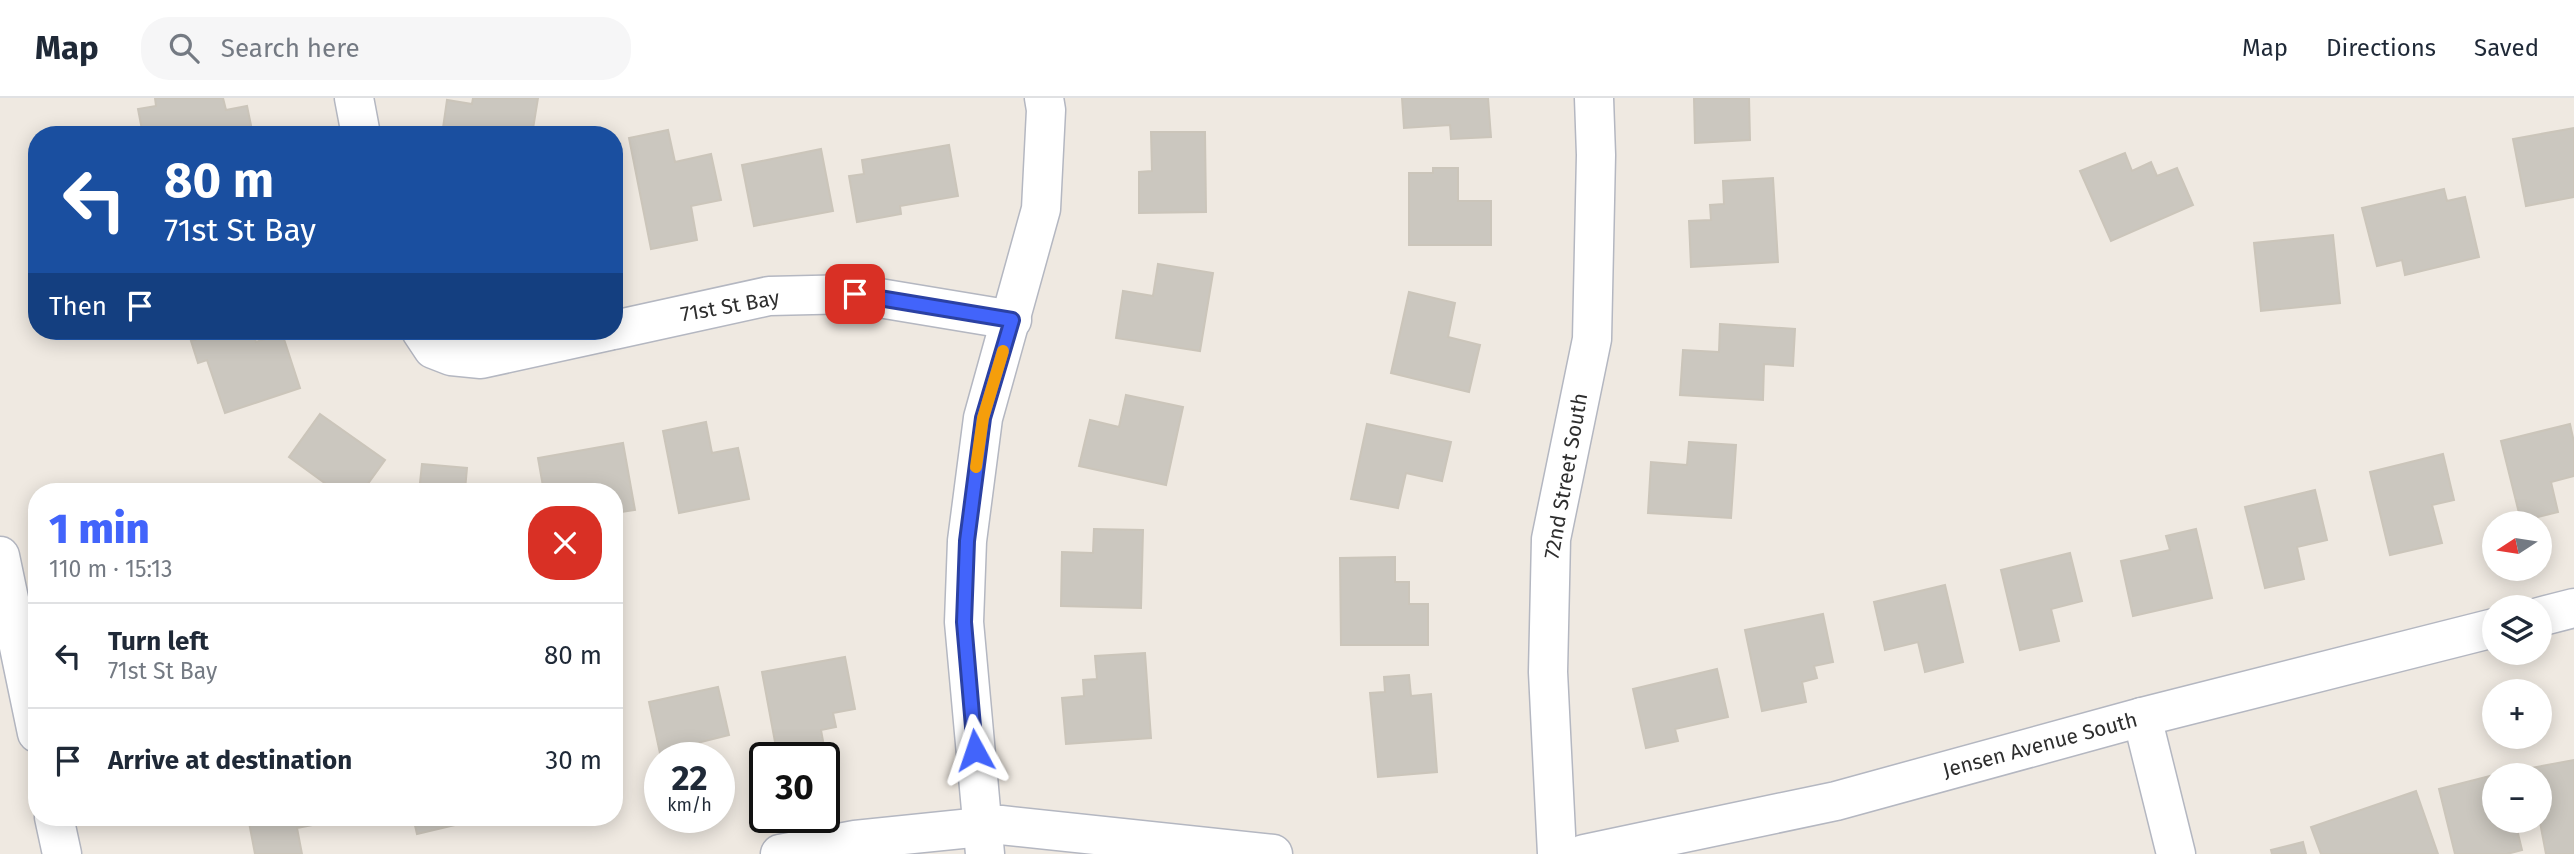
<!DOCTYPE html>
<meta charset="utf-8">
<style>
body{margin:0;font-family:"Fira Sans",sans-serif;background:#f6f6f7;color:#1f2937;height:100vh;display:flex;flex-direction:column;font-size:26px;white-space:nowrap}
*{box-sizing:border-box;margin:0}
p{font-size:23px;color:#747a83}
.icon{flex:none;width:38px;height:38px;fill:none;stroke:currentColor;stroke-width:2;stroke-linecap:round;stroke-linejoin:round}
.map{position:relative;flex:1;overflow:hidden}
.drawer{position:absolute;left:28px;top:385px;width:595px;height:343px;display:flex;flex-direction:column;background:#fff;border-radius:28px;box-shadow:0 4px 18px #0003}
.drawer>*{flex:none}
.hud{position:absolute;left:28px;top:28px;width:595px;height:214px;border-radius:28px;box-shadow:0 4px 18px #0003;background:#1a4fa0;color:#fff;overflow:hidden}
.needle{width:46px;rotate:258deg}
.tools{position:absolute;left:2482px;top:413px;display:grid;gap:14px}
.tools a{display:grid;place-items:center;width:70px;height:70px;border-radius:50%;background:#fff;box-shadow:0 4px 18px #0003;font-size:35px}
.speed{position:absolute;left:644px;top:644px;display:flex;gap:14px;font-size:35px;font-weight:700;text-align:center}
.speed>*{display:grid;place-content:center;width:91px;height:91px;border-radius:50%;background:#fff;box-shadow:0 4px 18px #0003;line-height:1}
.speed small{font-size:18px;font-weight:400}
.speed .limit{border:4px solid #111;border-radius:10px;background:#fff;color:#111}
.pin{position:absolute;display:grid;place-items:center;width:60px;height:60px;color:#fff;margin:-30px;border-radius:14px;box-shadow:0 4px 10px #0006}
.me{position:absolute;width:77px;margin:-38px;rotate:355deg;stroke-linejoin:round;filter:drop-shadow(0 0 5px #0008)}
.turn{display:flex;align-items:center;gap:24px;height:147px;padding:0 21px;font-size:32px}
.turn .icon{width:91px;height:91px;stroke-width:2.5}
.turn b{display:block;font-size:49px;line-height:60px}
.then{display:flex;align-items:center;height:66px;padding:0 21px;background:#0003;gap:14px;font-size:26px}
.round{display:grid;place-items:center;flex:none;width:74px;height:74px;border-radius:28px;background:#f6f6f7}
.head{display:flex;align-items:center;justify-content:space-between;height:119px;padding:0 21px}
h1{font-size:42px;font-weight:800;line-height:52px;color:#4264fb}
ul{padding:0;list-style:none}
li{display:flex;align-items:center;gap:21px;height:105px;padding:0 21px;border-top:2px solid #e0e1e3}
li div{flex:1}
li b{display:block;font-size:26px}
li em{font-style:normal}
header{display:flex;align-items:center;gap:42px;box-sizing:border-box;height:98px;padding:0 35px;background:#fff;border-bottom:2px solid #e0e1e3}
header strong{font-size:33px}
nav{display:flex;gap:38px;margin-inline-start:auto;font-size:24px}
.search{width:490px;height:63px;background:#f6f6f7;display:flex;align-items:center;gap:18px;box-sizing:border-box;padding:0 24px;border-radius:28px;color:#747a83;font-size:26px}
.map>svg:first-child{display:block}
</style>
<header>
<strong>Map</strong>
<div class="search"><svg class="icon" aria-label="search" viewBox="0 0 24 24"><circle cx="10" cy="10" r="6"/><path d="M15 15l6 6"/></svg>Search here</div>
<nav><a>Map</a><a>Directions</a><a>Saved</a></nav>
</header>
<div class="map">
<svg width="2574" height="756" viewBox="0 0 2574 756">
<rect width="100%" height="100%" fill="#efe9e1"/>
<g fill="#cbc7bf" stroke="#cbc5ba" stroke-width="2">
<polygon points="155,0 223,0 226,12 247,8 253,37 164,37 163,34 143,37 138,11 156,8"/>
<polygon points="473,0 538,0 532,37 442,37 447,2 472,6"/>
<polygon points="1402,0 1488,0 1491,39 1451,41 1450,27 1404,30"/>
<polygon points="1694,0 1749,0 1750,42 1695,45"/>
<polygon points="2574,30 2574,99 2526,108 2513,41"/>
<polygon points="668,32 675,64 711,56 721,102 691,108 697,142 651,151 629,40"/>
<polygon points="1151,34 1205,34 1206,114 1139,115 1139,74 1152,73"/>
<polygon points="949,47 958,98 900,108 901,116 857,124 849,78 864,76 862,62"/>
<polygon points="821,51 833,113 754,128 742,67"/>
<polygon points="2125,55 2132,73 2151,64 2157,78 2177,70 2193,107 2111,143 2080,73"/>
<polygon points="1433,70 1458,70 1458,103 1491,103 1491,147 1409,147 1409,75 1433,75"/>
<polygon points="1773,80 1778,164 1691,169 1689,123 1711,122 1710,107 1724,106 1723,83"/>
<polygon points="2444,91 2447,103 2465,99 2479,159 2405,177 2402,162 2377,168 2362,110"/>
<polygon points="2333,137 2340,205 2261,213 2254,145"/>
<polygon points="1158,166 1213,175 1200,253 1116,240 1123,193 1153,198"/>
<polygon points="1409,194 1455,205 1448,239 1480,247 1469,294 1391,275"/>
<polygon points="1720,226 1795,231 1793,268 1764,266 1763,302 1680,297 1683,252 1719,254"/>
<polygon points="221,233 252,233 256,244 282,235 300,290 225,315 207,262 198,265 191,243"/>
<polygon points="1126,297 1183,309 1166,387 1079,368 1090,322 1119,329"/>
<polygon points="320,316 385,362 362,394 337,394 289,359"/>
<polygon points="706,324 712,355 738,350 749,401 679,415 663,333"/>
<polygon points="1367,326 1451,344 1442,383 1406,375 1398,410 1351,401"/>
<polygon points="2570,326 2574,344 2574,378 2551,384 2558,414 2521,423 2501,343"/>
<polygon points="1689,344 1736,347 1731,420 1648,415 1651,364 1687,367"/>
<polygon points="623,345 635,412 614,415 614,394 544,394 538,360"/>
<polygon points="2443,356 2454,402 2432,407 2442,445 2390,457 2370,374"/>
<polygon points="422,366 467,370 465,392 481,394 419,394"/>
<polygon points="2315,392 2327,442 2297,449 2304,481 2265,490 2245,409"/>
<polygon points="1094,431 1143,432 1141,510 1061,508 1062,454 1093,455"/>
<polygon points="2196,431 2212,500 2133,518 2121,463 2170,452 2166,438"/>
<polygon points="2070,455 2082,503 2051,511 2059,543 2020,552 2001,472"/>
<polygon points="1395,459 1395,484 1409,484 1409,506 1428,506 1428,547 1341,547 1340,460"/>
<polygon points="1945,487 1963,564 1925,574 1918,544 1885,552 1874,504"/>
<polygon points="1823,516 1833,564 1814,568 1817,580 1802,584 1806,604 1762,613 1745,532"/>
<polygon points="1145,555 1151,640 1066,646 1062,600 1084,598 1083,582 1097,581 1095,558"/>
<polygon points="845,559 855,611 833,615 836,629 821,632 825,654 795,660 778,660 762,574"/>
<polygon points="1717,571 1728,619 1675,631 1678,643 1646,650 1633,591"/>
<polygon points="1409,577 1411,598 1431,596 1437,674 1378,679 1370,595 1385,594 1384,579"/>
<polygon points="718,589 729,637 697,645 700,660 661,660 649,604"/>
<polygon points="2574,662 2574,756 2546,756 2539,719 2539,677 2532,677 2531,670"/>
<polygon points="2502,675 2503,677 2494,677 2494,723 2515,723 2522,752 2507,756 2455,756 2439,691"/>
<polygon points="2416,693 2438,756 2321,756 2311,729"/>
<polygon points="248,719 339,719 339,722 297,730 302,756 255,756"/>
<polygon points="413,719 453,719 455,727 417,736"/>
<polygon points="2303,744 2306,756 2272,756 2271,752"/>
</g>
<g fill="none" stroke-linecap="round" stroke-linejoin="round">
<defs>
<g id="street">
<polyline points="354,0 361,37"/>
<polyline points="614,232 769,198 855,196 1012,222"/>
<polyline points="421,233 433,251 451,258 481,261 609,233"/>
<polyline points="2539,519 2574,510"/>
<polyline points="2142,619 2176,756"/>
<polyline points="780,756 855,742 1001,727 1273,756"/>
<polyline points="985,756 964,524 967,443 983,320 1041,111 1046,12 1044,0"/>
<polyline points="1557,756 1548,574 1551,441 1592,241 1596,57 1594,0"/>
<polyline points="1584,756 1836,703 2142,619 2494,530"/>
</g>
<g id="secondary">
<polyline points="0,458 37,635"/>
<polyline points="54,719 62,756"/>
</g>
</defs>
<use href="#street" stroke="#b4b7c1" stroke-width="41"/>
<use href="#secondary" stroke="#b4b7c1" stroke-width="41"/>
<use href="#street" stroke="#fff" stroke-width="38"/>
<use href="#secondary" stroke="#fff" stroke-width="38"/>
</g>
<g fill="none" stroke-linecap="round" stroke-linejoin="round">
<defs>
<polyline id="route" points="855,196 1012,222 983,320 967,443 964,524 975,652"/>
</defs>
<use href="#route" stroke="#2b41a3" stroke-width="18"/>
<use href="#route" stroke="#4264fb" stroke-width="12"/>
<polyline stroke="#f59e0b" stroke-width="12" points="976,369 983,320 1003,253"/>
</g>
<g text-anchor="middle" stroke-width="5" stroke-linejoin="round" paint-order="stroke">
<g font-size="21" fill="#2e2e2e" stroke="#fff">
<text transform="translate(730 208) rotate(-10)" y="7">71st St Bay</text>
<text transform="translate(1566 378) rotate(-80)" y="7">72nd Street South</text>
<text transform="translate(2040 647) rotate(-15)" y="7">Jensen Avenue South</text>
</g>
</g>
</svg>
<div class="tools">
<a><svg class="needle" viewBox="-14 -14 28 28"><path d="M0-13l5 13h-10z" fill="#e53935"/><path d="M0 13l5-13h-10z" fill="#747a83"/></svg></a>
<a><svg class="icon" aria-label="layers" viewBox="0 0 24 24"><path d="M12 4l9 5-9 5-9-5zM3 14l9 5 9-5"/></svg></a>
<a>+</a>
<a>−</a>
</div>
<div class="speed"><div>22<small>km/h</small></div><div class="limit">30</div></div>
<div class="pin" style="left:855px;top:196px;background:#d93025"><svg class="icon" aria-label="arrive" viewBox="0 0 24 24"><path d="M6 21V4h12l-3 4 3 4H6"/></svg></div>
<svg class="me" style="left:975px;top:652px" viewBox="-20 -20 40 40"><path d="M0-17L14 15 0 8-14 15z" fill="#4264fb" stroke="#fff" stroke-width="4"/></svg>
<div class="hud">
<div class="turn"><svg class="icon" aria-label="left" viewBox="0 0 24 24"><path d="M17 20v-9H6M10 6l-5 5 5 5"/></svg><div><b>80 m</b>71st St Bay</div></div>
<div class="then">Then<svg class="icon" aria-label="arrive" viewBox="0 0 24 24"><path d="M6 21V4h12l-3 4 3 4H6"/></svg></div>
</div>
<section class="drawer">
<div class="head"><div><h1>1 min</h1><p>110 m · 15:13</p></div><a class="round" style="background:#d93025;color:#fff"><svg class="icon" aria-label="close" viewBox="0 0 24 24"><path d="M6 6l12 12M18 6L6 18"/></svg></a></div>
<ul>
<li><svg class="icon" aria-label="left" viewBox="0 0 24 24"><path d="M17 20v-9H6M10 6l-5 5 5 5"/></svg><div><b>Turn left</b><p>71st St Bay</p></div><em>80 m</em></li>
<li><svg class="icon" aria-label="arrive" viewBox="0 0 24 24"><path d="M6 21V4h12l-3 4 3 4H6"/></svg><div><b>Arrive at destination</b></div><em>30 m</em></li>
</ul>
</section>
</div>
